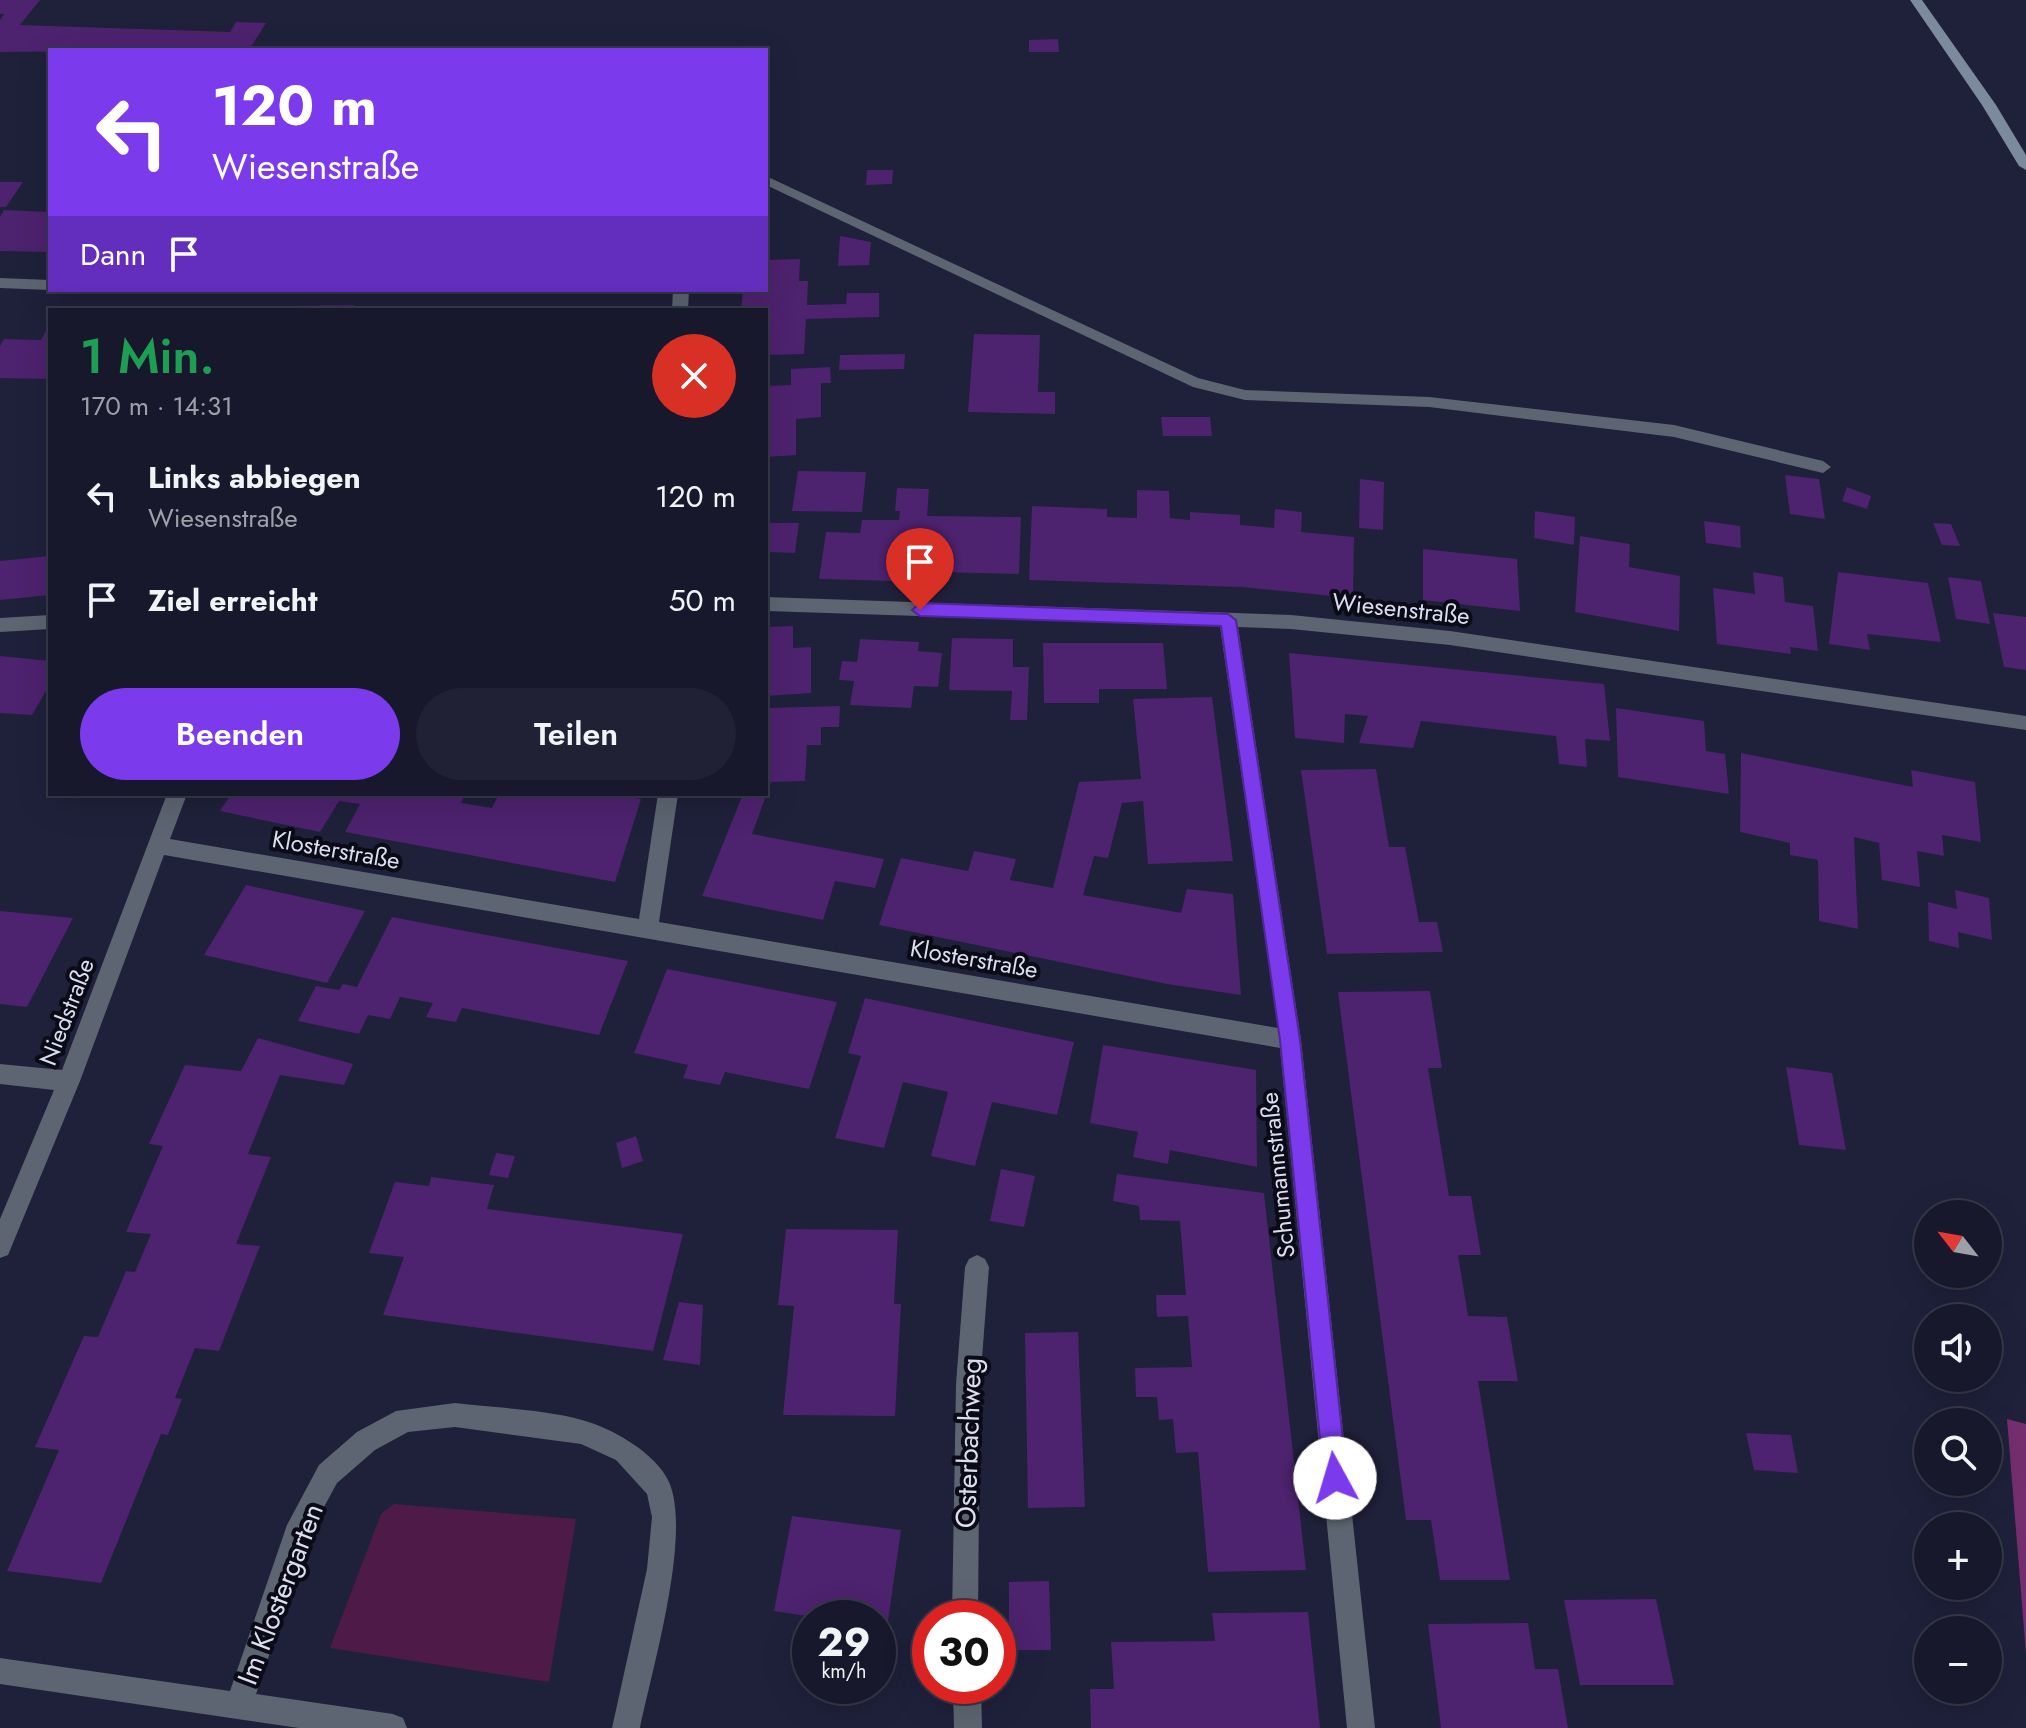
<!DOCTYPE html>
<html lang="de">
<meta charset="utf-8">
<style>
body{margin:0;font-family:Jost,sans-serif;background:#202134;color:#f1f3f6;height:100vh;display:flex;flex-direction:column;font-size:30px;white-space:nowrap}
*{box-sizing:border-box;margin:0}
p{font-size:26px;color:#9ea0a9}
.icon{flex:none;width:44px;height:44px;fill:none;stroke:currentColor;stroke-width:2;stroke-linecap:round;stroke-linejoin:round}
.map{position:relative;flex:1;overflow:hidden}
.details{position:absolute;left:48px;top:308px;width:720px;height:488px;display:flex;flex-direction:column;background:#17182c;border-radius:0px;box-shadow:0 8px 32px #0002,0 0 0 2px #363748}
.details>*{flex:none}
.guide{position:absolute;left:48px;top:48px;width:720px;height:244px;border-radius:0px;box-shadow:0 8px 32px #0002,0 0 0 2px #363748;background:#7c3aed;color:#fff;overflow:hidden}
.needle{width:52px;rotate:301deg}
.fabs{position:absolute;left:1914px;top:1200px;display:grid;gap:16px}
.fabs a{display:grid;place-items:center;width:88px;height:88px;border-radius:50%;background:#17182c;box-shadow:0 8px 32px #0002,0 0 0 2px #363748;font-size:40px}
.speed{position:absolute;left:792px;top:1600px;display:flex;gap:16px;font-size:40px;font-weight:700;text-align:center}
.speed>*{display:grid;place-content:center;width:104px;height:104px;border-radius:50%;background:#17182c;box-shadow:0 8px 32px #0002,0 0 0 2px #363748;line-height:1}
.speed small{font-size:20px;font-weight:400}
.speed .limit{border:12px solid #d22;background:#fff;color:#111}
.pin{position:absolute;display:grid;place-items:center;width:68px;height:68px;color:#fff;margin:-82px -34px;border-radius:50% 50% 50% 0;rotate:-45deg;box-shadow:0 0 8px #0007}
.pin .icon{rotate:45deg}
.me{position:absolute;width:88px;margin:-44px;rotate:354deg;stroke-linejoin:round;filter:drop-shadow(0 0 6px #0008)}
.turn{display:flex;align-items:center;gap:28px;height:168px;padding:0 32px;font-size:36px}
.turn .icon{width:104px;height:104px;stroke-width:2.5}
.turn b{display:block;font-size:56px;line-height:68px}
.then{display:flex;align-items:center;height:76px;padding:0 32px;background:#0003;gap:16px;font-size:30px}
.round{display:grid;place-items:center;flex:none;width:84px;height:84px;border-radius:42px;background:#202134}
.head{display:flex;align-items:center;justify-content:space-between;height:136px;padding:0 32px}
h1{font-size:48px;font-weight:600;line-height:60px;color:#1e9e55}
.primary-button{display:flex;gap:16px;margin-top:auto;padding:16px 32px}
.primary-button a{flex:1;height:92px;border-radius:48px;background:#7c3aed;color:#fff;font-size:32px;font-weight:600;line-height:92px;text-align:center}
.primary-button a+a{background:#202134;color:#f1f3f6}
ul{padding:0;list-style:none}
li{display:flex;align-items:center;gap:24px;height:104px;padding:0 32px}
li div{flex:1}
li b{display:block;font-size:30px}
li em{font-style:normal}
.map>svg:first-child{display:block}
</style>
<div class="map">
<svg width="2026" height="1728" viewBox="0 0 2026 1728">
<rect width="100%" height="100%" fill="#1f203a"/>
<polygon fill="#4e1b49" points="394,1504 576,1519 549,1682 330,1648 381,1514"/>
<polygon fill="#752e6e" points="2007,1419 2026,1424 2026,1654"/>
<g fill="#4d226e">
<polygon points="0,0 40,0 20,25 230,32 236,22 266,23 249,50 0,52 0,20 4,14 0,14"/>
<polygon points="1058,39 1059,52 1029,52 1029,40"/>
<polygon points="867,170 893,170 892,184 866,185"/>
<polygon points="0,182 23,182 6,207 0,207"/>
<polygon points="4,210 50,212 50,252 0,251 0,217"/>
<polygon points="840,236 871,242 869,265 838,266"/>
<polygon points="800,259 799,281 808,281 807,305 846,304 847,293 879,293 879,317 806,319 804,354 766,355 766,310 741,310 743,290 766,290 766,260"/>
<polygon points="354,305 352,310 285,310 287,306"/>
<polygon points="50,324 50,379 0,378 0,346 4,339 41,340"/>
<polygon points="974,334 1040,335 1038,392 1055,392 1055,414 968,412"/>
<polygon points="905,354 904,369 839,370 840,355"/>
<polygon points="830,367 831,383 821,383 821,417 796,419 796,455 766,457 766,386 791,385 791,369"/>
<polygon points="1161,417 1210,417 1212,436 1163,436"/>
<polygon points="798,471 866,472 862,512 792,511"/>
<polygon points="1785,475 1819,479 1825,519 1790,514"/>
<polygon points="1360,479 1384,482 1383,530 1359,528"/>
<polygon points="1847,487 1871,496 1867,509 1842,501"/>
<polygon points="897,488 929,489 927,516 1021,517 1019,574 894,571 893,581 819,579 826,532 860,533 862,520 899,520 900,511 895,511"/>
<polygon points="1137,490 1169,491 1170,518 1190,520 1190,512 1240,515 1240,525 1274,528 1275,509 1302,512 1301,532 1354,537 1353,598 1241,587 1029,580 1032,506 1107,509 1107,517 1137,518"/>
<polygon points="1535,511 1575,517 1574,545 1534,538"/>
<polygon points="1704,521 1740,526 1741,548 1706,543"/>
<polygon points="766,523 799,523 795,553 766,552"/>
<polygon points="1933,523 1951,524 1960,546 1942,545"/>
<polygon points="1580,536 1630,544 1629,567 1680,576 1679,631 1575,612"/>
<polygon points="1423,549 1517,559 1520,611 1423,600"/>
<polygon points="50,556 50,595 0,600 0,561"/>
<polygon points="1753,572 1783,577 1785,602 1813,606 1818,651 1790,647 1791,654 1717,644 1713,588 1755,594"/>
<polygon points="1838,572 1928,583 1941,642 1867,634 1870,650 1829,644"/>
<polygon points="1948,577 1981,581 1990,624 1956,619"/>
<polygon points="1993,613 2026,617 2026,670 2004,667"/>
<polygon points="793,626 793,648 811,647 811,693 766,696 766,627"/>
<polygon points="952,638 1013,639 1013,667 1029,667 1027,720 1010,720 1012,691 949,690"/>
<polygon points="860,639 919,642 918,651 942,653 938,687 914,686 911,708 850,705 854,681 839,680 842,661 857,662"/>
<polygon points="1043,643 1163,643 1167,689 1099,689 1099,703 1044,703"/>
<polygon points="1289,653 1604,684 1610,741 1585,739 1587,767 1559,764 1556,736 1421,721 1413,748 1359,743 1368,716 1345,714 1344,743 1295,738"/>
<polygon points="0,656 50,661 50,684 32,715 0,713"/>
<polygon points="1212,697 1233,861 1148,864 1143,801 1122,803 1108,858 1094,856 1083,895 1181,913 1187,889 1233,894 1241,995 1167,984 879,925 901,858 968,871 974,851 1016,859 1010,880 1053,888 1079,782 1141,779 1133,699"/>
<polygon points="840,706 839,727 821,727 821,745 807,745 805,781 771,782 752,834 884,859 875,888 835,881 823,920 702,896 743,794 766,794 766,708"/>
<polygon points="1616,708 1704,721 1706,751 1725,754 1729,794 1618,777"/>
<polygon points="1741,753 1913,787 1911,770 1975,782 1981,842 1942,835 1944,856 1917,851 1920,887 1882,880 1879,843 1854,837 1858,929 1819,921 1818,860 1790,855 1790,843 1740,832"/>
<polygon points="1376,769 1389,847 1405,847 1419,922 1437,922 1443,952 1327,954 1301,770"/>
<polygon points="231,794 465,794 461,803 492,808 499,794 611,794 641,799 615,882 345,832 360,804 339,801 320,832 220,811"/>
<polygon points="246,885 365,911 327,983 204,955"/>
<polygon points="1955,890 1989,898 1992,940 1958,932 1959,948 1929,941 1928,902 1957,909"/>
<polygon points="0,911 73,918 27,1007 0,1004"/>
<polygon points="392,917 465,931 628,961 599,1035 462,1008 456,1022 426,1017 433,1003 400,997 390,1019 368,1015 359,1034 298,1021 316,986 339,990 343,984 357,987"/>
<polygon points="667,969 837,1002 809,1089 725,1072 720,1085 683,1078 688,1065 634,1053"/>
<polygon points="1430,991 1442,1068 1428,1068 1449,1196 1471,1196 1481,1255 1458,1255 1468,1316 1507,1317 1518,1381 1478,1381 1510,1580 1440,1580 1431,1520 1406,1520 1338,992"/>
<polygon points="865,998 1074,1042 1057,1115 992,1102 975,1166 931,1156 948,1092 903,1082 884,1148 835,1138 861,1056 848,1053"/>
<polygon points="258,1038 353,1064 344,1085 280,1075 248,1154 271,1157 236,1244 260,1246 219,1351 195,1348 175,1398 182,1399 168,1435 161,1434 101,1583 7,1571 59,1450 35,1447 84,1336 98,1337 126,1271 135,1272 151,1234 126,1232 163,1146 149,1144 185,1065 241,1071"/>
<polygon points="1103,1045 1256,1070 1257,1167 1170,1150 1168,1164 1133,1157 1138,1132 1090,1123"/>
<polygon points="1786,1067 1832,1073 1846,1150 1799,1145"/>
<polygon points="636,1136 643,1161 622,1168 616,1143"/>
<polygon points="496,1153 515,1156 508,1178 489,1175"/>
<polygon points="1001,1169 1035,1176 1024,1227 990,1221"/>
<polygon points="1117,1174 1264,1193 1306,1570 1208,1572 1198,1452 1176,1453 1173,1419 1159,1420 1157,1397 1136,1397 1135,1368 1192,1367 1188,1316 1157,1317 1156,1295 1186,1295 1180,1221 1140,1220 1139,1206 1113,1201"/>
<polygon points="431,1177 494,1185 487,1209 683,1234 653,1351 383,1315 404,1257 369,1253 395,1182 429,1186"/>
<polygon points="786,1229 898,1230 894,1304 901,1304 895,1416 783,1415 794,1306 778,1305"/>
<polygon points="679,1302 703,1305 700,1365 663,1360"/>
<polygon points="1078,1332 1085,1507 1028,1508 1025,1333"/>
<polygon points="1746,1433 1791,1435 1798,1473 1754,1470"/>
<polygon points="792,1516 901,1530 887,1628 878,1626 878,1618 820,1618 774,1611"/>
<polygon points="1049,1581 1051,1650 1009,1650 1009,1582"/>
<polygon points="1656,1599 1674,1685 1580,1685 1564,1600"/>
<polygon points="1308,1612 1320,1728 1091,1728 1090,1689 1114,1689 1111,1642 1215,1641 1212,1613"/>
<polygon points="1528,1623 1535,1669 1558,1669 1568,1728 1441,1728 1428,1624"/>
</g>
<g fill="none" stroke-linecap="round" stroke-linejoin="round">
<polygon fill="#5c6571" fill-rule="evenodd" points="766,176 1198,378 1245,390 1429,397 1674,425 1823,461 1831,467 1823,473 1674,437 1429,407 1245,400 1193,387 766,185"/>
<g fill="#5c6571" fill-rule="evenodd">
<polygon points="0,278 50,280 50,290 0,288"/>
<polygon points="673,290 689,290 688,310 672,310"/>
<polygon points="766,597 1291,615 1450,631 2026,716 2026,730 1450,645 1291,629 1238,627 1301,1040 1375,1728 1347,1728 1280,1048 164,855 80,1081 8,1255 0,1258 0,1219 54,1090 0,1084 0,1064 62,1070 167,794 187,794 170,839 639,919 658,794 678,794 659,922 1278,1028 1220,626 766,611"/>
<polygon points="50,615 50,629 0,632 0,618"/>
<polygon points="977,1255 985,1259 989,1267 980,1384 978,1618 952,1618 956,1384 965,1267 969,1259"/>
<path d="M455,1403C495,1408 544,1409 582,1420C612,1428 656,1453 669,1482C692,1535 652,1669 640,1728H612L647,1569L652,1517L647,1494L616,1460L581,1444L455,1427L408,1432L375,1450L337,1483L311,1531L256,1694L393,1714L403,1718L407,1728H299L0,1684V1658L230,1691L287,1525L319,1465L357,1432L396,1411Z"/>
<polygon points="953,1686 981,1686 982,1728 954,1728"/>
</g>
<polygon fill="#7c8a9d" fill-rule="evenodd" points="1910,0 1922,0 1996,105 2026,155 2026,170 2019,166 1982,105"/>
</g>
<polygon fill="#7c3aed" stroke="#51269a" stroke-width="2" points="920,603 1228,614 1236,620 1300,1040 1347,1478 1343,1486 1335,1489 1327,1486 1324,1478 1280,1040 1221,626 920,616 912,610"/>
<g text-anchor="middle" stroke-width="8" stroke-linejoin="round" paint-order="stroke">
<g font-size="24" fill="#dcdef0" stroke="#0b0b17">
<text transform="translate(1401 609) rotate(6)" y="8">Wiesenstraße</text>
<text transform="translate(336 850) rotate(10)" y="8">Klosterstraße</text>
<text transform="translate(974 959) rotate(10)" y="8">Klosterstraße</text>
<text transform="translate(67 1012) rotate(-69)" y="8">Niedstraße</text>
<text transform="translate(1278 1175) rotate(-96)" y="8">Schumannstraße</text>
</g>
<g font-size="28" fill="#dcdef0" stroke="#0b0b17">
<text transform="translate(968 1443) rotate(-88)" y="10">Osterbachweg</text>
<text transform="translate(280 1594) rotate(-69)" y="10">Im Klostergarten</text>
</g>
</g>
</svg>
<div class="fabs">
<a><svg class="needle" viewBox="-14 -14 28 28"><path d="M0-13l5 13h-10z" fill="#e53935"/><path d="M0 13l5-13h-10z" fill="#9ea0a9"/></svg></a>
<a><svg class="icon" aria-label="sound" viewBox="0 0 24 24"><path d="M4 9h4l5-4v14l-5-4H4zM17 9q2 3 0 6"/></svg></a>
<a><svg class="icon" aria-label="search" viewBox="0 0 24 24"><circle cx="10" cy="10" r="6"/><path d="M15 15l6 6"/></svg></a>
<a>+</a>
<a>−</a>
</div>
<div class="speed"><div>29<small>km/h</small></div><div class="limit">30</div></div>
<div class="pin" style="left:920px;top:610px;background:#d93025"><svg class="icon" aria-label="arrive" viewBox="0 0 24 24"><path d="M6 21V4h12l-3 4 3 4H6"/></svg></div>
<svg class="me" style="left:1335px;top:1478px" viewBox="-20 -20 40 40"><circle r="19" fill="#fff"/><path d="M0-13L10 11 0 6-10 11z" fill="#7c3aed"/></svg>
<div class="guide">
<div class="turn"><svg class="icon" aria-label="left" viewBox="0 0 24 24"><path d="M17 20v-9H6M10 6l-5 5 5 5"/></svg><div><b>120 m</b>Wiesenstraße</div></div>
<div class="then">Dann<svg class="icon" aria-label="arrive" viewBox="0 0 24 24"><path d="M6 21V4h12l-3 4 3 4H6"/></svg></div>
</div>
<section class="details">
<div class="head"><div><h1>1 Min.</h1><p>170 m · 14:31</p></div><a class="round" style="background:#d93025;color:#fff"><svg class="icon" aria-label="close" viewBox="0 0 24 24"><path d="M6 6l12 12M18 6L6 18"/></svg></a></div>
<ul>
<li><svg class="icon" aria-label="left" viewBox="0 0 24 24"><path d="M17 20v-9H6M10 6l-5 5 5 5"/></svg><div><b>Links abbiegen</b><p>Wiesenstraße</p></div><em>120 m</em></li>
<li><svg class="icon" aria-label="arrive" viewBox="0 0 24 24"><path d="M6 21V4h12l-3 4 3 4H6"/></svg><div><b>Ziel erreicht</b></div><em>50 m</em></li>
</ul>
<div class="primary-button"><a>Beenden</a><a>Teilen</a></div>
</section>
</div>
